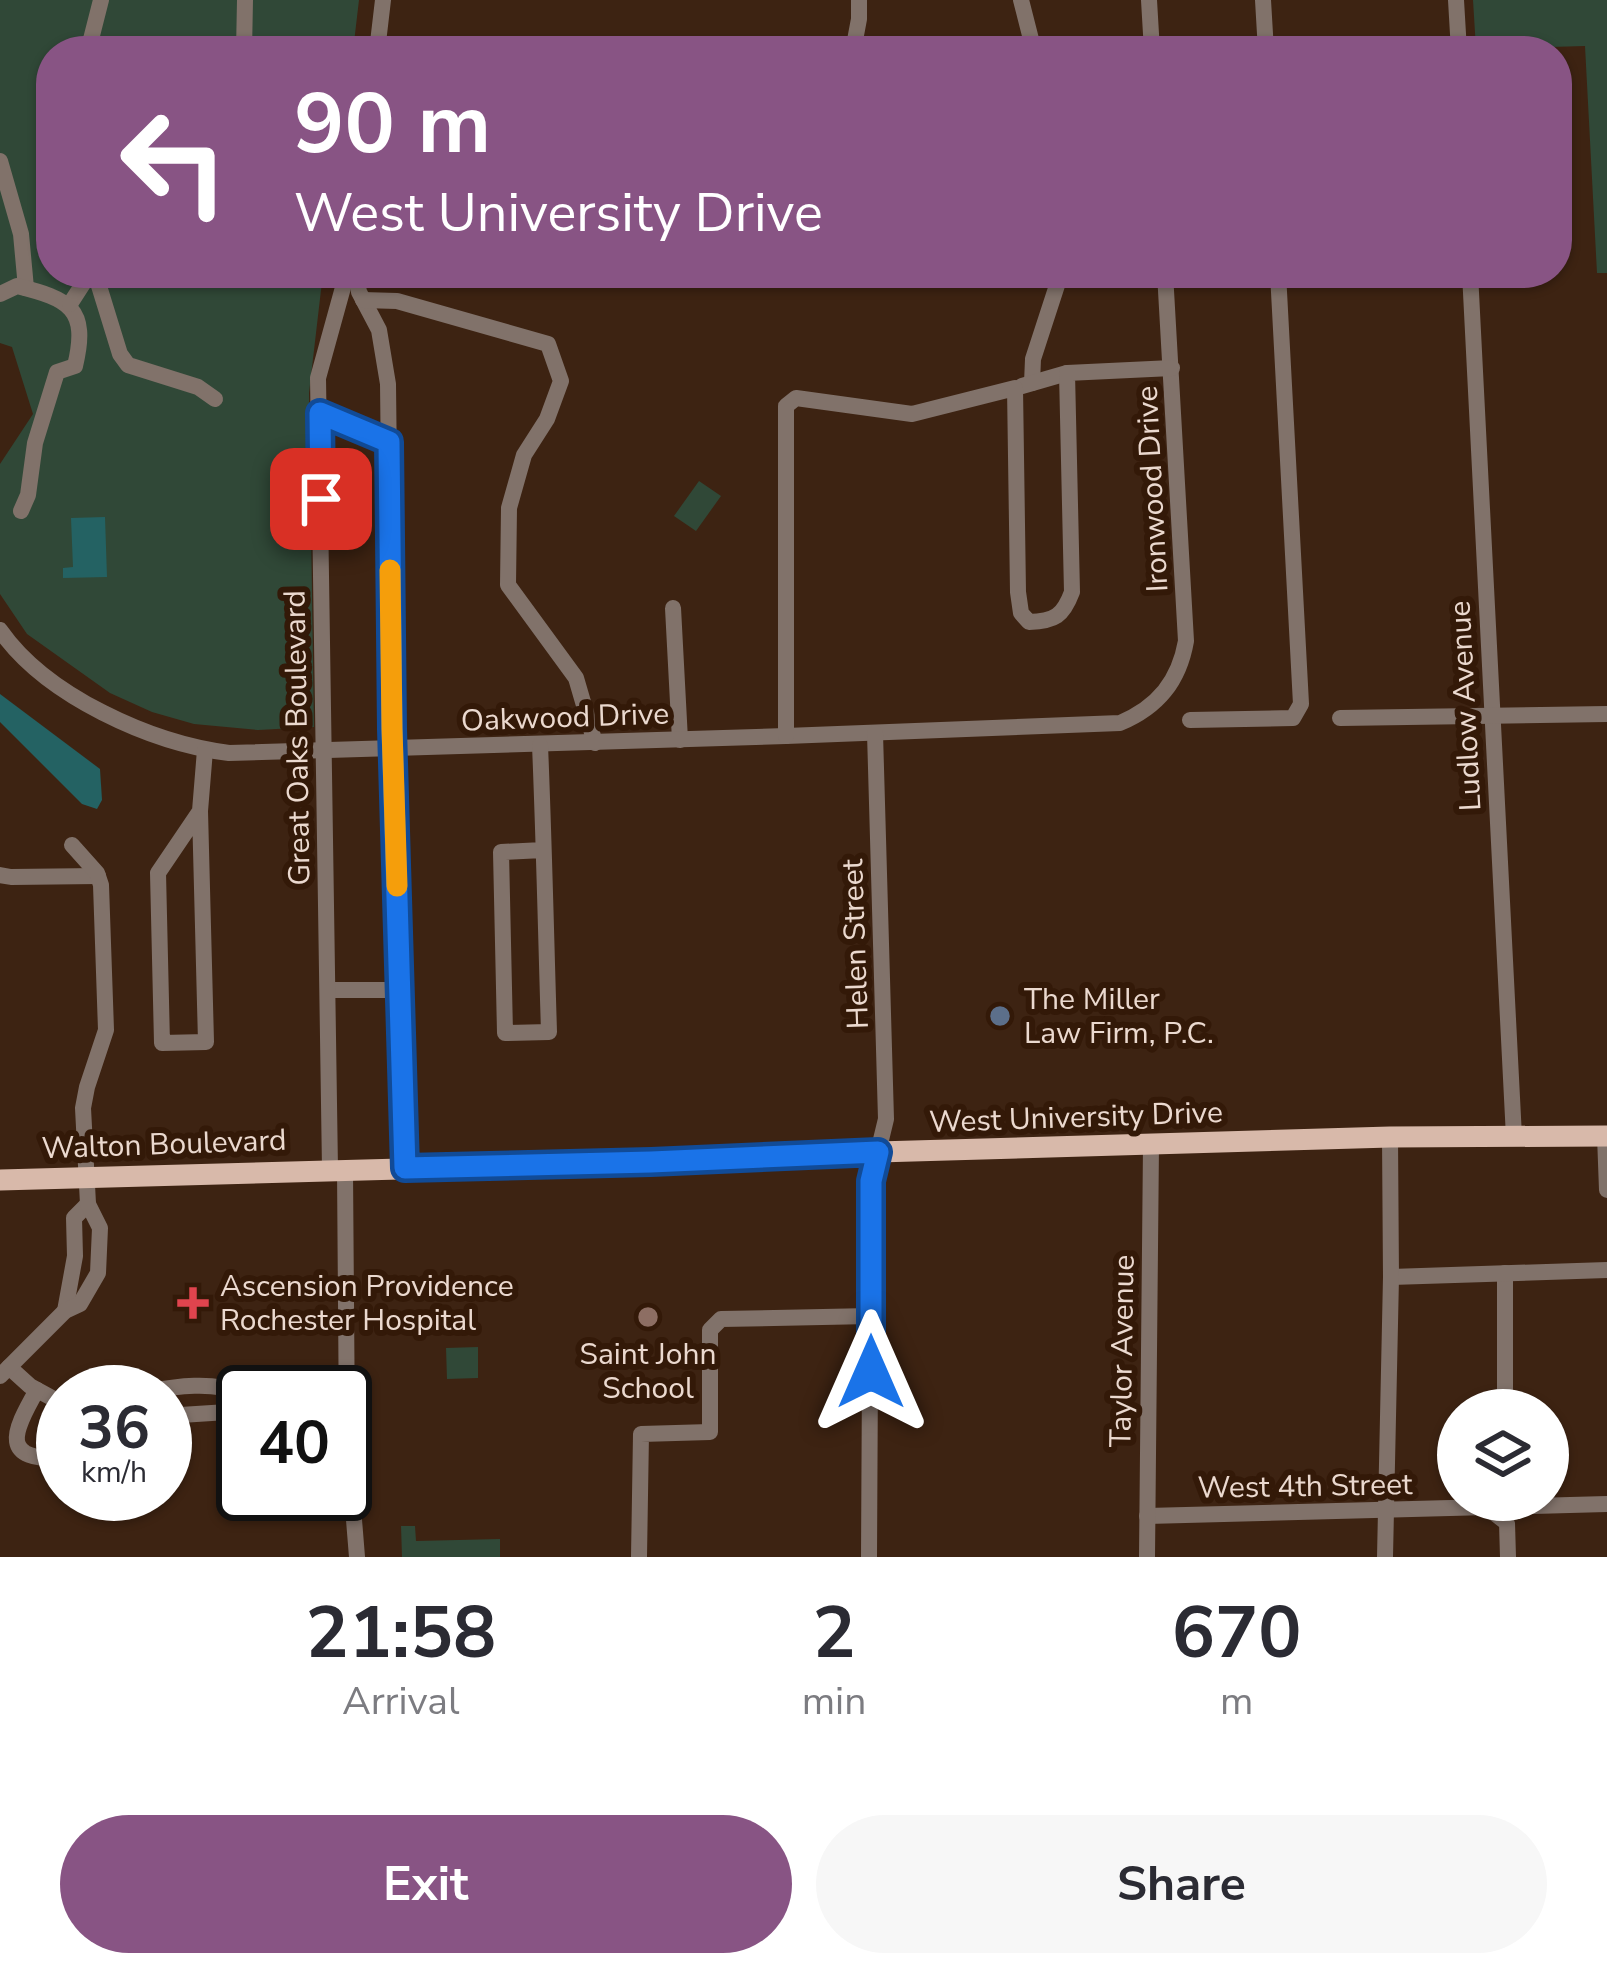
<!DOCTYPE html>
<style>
body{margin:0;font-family:"Nunito Sans",sans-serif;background:#f7f7f7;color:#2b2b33;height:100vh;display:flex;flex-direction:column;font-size:45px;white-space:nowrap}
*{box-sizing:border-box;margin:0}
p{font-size:39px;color:#7c7c81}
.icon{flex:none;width:66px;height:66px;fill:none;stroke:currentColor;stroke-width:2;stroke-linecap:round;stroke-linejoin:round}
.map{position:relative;height:1557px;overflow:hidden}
.sheet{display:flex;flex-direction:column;background:#fff;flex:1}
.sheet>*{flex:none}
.top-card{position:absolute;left:36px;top:36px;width:1536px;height:252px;border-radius:48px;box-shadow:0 3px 9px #0004;background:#885484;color:#fff;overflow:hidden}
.buttons{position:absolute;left:1437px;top:1389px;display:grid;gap:24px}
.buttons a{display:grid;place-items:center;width:132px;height:132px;border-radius:50%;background:#fff;box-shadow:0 3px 9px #0004;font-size:60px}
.speed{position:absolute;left:36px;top:1365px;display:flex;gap:24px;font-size:60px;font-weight:700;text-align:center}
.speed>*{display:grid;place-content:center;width:156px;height:156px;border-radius:50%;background:#fff;box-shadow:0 3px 9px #0004;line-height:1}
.speed small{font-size:30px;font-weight:400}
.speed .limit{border:6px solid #111;border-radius:18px;background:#fff;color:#111}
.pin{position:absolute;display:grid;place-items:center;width:102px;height:102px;color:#fff;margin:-51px;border-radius:24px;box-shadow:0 6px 18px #0006}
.me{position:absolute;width:132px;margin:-66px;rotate:0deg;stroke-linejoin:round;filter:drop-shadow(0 0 9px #0008)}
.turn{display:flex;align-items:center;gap:42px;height:252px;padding:0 60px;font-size:54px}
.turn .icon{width:156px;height:156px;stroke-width:2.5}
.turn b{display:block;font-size:84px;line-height:102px}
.eta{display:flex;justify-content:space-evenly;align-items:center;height:204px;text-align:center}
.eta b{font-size:72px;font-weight:700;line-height:84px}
.primary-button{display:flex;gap:24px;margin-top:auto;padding:24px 60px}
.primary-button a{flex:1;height:138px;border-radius:72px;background:#885484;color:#fff;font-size:48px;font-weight:700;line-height:138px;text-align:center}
.primary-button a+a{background:#f7f7f7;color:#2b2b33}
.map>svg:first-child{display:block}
</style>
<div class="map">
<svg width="1607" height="1557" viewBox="0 0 1607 1557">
<rect width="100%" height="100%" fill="#3d2312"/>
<g fill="#304837">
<polygon points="0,0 359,0 353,51 51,51 51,273 323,273 309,393 314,727 258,730 194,724 152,712 110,693 27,634 0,594 0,464 33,414 12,347 0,343"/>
<polygon points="1473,0 1607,0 1607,273 1597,273 1585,46 1476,49"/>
<polygon points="699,481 721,496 696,531 674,516"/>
<polygon points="478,1347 478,1378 447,1379 446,1348"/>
<polygon points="401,1526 415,1526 416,1541 500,1539 500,1557 402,1557"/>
</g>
<g fill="#246263">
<polygon points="105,517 107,577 63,578 63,568 73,567 71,518"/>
<polygon points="0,694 100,769 102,800 97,809 82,804 0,722"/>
</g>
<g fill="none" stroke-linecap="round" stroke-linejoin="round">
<g stroke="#81726a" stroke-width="16">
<polyline points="1021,0 1034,51"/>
<polyline points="1149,0 1152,51"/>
<polyline points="1263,0 1266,51"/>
<polyline points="1456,0 1459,51"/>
<polyline points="88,51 101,0"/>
<polyline points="244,51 245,0"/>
<polyline points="377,51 383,0"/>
<polyline points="853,51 859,19 859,0"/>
<polyline points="0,161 21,234 26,288"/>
<polyline points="95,273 120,354 128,365 198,387 215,399"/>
<polyline points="356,273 359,292 379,330 388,384 392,729 405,1169"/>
<polyline points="1470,273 1514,1137"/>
<path d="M0,294L17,286C69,299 89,308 75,366L57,372L35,443L28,495L21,511"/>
<polyline points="363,300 397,301 548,344 561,381 547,419 524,455 509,508 508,585 576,678 595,743"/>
<polyline points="70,304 90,273"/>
<polyline points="1032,383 1033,359 1061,273"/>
<polyline points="1022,386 1067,373"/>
<polyline points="319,413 389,443"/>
<polyline points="673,608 680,740"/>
<path d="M0,630C46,696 151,743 229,753L786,736L1120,723C1158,707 1179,681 1186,641L1165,273"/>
<polyline points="1340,718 1607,714"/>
<polyline points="1190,720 1293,718 1301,704 1278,273"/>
<path d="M786,736V406L796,398L912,414L1015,388L1018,592L1021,613L1029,622C1055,621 1063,616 1072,592L1067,373L1172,368"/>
<path d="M540,745C544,840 546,936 549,1032L505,1033L501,852L543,850"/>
<polyline points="200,811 158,873 162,1043 206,1042 200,811 205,750"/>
<polyline points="0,875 11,877 98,876"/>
<polyline points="328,990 401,990"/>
<polyline points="1605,1136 1607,1190"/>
<polyline points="330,1169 318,378 347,273"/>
<polyline points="345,1170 347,1433 357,1557"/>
<polyline points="1505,1273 1505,1410"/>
<polyline points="1391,1277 1607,1270"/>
<polyline points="65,1311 75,1256 74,1218 88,1204"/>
<polyline points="9,1367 30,1386 63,1404"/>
<polyline points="0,1376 65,1311 80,1304 98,1273 100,1228 88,1204 83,1108 87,1087 106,1030 101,885 97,873 72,845"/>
<polyline points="107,1379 110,1392"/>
<path d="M37,1390C12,1433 0,1461 63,1458"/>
<path d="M145,1392C177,1386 212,1381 243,1393"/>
<polyline points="165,1416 243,1411"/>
<polyline points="1491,1507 1489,1509 1507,1523 1508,1557"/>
<polyline points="1147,1516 1607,1504"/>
<polyline points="639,1557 641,1434 710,1432 710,1330 721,1319 871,1316"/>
<polyline points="869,1557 871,1181 886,1119 875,733"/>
<polyline points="1147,1557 1151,1145"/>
<polyline points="1385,1557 1391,1277 1390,1137"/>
</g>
<polyline stroke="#d8b9aa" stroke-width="21" points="0,1180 651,1162 878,1152 1390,1137 1607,1136"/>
</g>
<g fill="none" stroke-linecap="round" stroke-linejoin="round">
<defs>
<polyline id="route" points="321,499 320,413 389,442 392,729 405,1168 651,1162 878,1152 871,1181 871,1372"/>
</defs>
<use href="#route" stroke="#114b97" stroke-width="30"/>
<use href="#route" stroke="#1a73e8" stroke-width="21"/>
<polyline stroke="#f59e0b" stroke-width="21" points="390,570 392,729 397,886"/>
</g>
<circle fill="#5c6f8a" stroke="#331908" stroke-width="4.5" cx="1000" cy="1016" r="12"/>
<path fill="#e0444e" stroke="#331908" stroke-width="4.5" d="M187 1285h12v12h12v12h-12v12h-12v-12h-12v-12h12z"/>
<circle fill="#8d6e63" stroke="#331908" stroke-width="4.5" cx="648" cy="1317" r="12"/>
<g text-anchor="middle" stroke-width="12" stroke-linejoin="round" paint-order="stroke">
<g font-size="30" fill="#ebd9cf" stroke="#331908">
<text transform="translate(1152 489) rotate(-93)" y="10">Ironwood Drive</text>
<text transform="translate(1465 706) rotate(-93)" y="10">Ludlow Avenue</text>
<text transform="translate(565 717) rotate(-2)" y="10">Oakwood Drive</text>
<text transform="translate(297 738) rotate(-91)" y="10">Great Oaks Boulevard</text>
<text transform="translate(855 944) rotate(-92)" y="10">Helen Street</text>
<text transform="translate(1076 1117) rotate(-2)" y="10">West University Drive</text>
<text transform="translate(164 1144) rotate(-2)" y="10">Walton Boulevard</text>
<text transform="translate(1122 1351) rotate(-89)" y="10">Taylor Avenue</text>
<text transform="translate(1305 1486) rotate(-1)" y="10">West 4th Street</text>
</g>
<g font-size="30" fill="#ebd9cf" stroke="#331908" text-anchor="start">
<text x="1024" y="1009">The Miller<tspan x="1024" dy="34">Law Firm, P.C.</tspan></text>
<text x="220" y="1296">Ascension Providence<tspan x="220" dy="34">Rochester Hospital</tspan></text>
<text x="648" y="1364" text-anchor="middle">Saint John<tspan x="648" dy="34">School</tspan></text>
</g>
</g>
</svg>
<div class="buttons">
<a><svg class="icon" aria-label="layers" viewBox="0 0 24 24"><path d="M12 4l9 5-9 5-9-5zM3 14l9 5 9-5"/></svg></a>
</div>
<div class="speed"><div>36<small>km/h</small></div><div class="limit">40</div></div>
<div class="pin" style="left:321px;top:499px;background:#d93025"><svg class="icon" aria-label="arrive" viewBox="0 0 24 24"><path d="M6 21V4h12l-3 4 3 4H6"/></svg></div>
<svg class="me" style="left:871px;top:1372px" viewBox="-20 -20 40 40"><path d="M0-17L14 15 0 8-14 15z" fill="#1a73e8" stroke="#fff" stroke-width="4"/></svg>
<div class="top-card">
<div class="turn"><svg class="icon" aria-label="left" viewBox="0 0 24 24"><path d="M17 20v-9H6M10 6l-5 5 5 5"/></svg><div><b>90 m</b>West University Drive</div></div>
</div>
</div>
<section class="sheet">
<div class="eta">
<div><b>21:58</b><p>Arrival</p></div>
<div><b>2</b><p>min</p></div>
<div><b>670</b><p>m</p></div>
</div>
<div class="primary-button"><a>Exit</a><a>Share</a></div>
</section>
